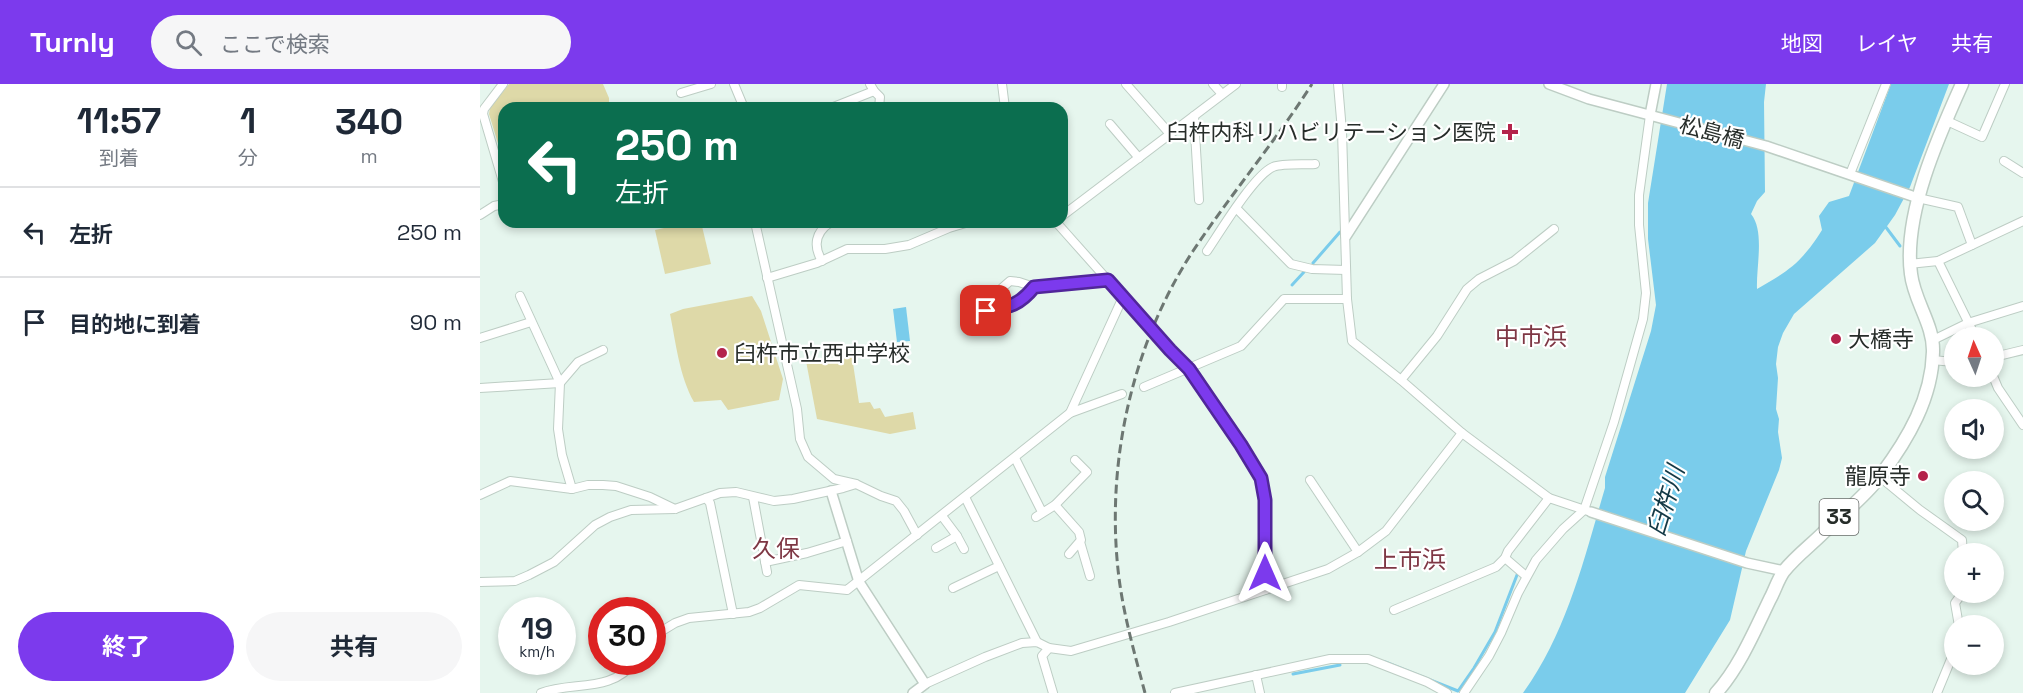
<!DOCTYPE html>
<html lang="ja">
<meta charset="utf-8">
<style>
body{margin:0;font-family:"Space Grotesk","Noto Sans JP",sans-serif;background:#f6f6f7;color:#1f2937;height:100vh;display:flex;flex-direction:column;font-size:22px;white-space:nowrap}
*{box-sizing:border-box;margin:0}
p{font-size:20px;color:#747a83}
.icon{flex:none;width:33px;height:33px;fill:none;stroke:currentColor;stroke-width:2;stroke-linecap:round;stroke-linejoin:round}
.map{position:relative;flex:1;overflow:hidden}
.panel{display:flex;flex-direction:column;background:#fff;width:480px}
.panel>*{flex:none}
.hud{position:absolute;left:18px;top:18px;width:570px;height:126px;border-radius:18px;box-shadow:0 3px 9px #0003;background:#0b6e4f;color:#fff;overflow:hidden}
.needle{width:39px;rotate:357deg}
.controls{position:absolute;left:1464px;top:243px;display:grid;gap:12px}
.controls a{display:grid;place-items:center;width:60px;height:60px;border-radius:50%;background:#fff;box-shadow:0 3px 9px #0003;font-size:30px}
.speed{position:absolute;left:18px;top:513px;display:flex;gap:12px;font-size:30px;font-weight:700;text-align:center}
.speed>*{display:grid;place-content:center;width:78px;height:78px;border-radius:50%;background:#fff;box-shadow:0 3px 9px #0003;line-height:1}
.speed small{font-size:15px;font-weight:400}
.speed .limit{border:9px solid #d22;background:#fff;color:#111}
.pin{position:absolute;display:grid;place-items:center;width:51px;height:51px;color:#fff;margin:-26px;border-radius:12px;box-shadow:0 3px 9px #0006}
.me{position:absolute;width:66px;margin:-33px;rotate:0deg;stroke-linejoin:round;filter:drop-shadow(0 0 4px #0008)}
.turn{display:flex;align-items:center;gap:21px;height:126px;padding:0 18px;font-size:27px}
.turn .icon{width:78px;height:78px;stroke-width:2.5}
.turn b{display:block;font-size:42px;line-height:51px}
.eta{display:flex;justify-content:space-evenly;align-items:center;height:102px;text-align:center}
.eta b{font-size:36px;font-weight:700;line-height:42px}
.button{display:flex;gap:12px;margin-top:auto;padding:12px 18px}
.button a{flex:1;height:69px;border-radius:36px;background:#7c3aed;color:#fff;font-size:24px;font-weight:700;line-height:69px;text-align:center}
.button a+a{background:#f6f6f7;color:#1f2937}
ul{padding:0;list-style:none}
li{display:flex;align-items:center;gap:18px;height:90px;padding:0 18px;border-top:2px solid #e0e1e3}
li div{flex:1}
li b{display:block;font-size:22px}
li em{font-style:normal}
header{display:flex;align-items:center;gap:36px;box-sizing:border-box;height:84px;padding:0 30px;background:#7c3aed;color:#fff}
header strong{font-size:28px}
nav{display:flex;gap:33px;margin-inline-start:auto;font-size:21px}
.search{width:420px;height:54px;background:#f6f6f7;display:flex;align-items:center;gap:15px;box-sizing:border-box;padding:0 21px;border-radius:33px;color:#747a83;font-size:22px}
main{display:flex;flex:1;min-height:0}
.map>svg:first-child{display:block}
</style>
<header>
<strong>Turnly</strong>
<div class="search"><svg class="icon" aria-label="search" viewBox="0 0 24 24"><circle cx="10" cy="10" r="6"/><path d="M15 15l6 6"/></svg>ここで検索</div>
<nav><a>地図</a><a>レイヤ</a><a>共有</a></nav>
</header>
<main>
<section class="panel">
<div class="eta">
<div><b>11:57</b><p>到着</p></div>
<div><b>1</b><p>分</p></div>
<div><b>340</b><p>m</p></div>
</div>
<ul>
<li><svg class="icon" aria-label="left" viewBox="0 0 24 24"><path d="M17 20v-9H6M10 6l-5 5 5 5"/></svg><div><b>左折</b></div><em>250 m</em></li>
<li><svg class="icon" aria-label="arrive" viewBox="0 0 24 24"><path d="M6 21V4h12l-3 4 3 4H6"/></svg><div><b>目的地に到着</b></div><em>90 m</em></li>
</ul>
<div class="button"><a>終了</a><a>共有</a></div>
</section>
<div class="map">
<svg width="1543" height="609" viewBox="0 0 1543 609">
<rect width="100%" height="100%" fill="#e6f6ee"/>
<g fill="#ded9a8">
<polygon points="29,0 123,0 129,14 129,24 24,24 24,79 9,30 10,24"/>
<polygon points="211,138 221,138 231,180 185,190 175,146"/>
<path d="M272,212L281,227L303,295L299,316L248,326L241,316L214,318C199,291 196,259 190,230L203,225Z"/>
<polygon points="372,273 379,319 390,318 394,325 400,324 405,333 433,328 436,345 410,350 337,335 326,277"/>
</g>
<g fill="#7acceb">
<path d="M1187,0H1286L1284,18L1285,108L1277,117L1271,130C1285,147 1276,183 1277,205C1309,187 1322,178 1342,146L1339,132L1349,118L1369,112L1411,0H1469L1430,103L1415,131L1395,159L1314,230L1303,249L1298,263L1296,280L1298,294L1296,325L1299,335L1298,348L1302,374L1299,386L1266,467L1250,536L1205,609H1043C1087,548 1104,475 1125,404V393L1171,247L1176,221L1168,155V119Z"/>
<polygon points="426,223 430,257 417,258 413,225"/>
</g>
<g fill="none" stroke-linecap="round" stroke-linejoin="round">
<g stroke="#7acceb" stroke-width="3">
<polyline points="1405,142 1420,162"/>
<polyline points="833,179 860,148"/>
<polyline points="812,201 824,188"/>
<polyline points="905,578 978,607 994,584 1015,548 1037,491"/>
<polyline points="813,590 860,581"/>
</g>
<defs>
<g id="minor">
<polyline points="23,0 4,25 3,30 24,101"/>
<polyline points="254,0 264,24"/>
<polyline points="390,0 394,7 400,13 399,24"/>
<polyline points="522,0 525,24"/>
<polyline points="646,0 690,50"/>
<polyline points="733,0 742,10"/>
<polyline points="802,0 802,3"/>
<polyline points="858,0 862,47 867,215 872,257 921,296 982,349 1069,414 1108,427"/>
<polyline points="201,9 231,0"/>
<polyline points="351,24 394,7"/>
<polyline points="714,32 719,116"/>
<polyline points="1465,36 1502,53 1525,0"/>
<polyline points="630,40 659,74"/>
<polyline points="1524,77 1543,89"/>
<polyline points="1370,90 1406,0"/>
<polyline points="1438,114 1478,123 1492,161"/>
<polyline points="756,124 811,180 832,185 866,186"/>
<polyline points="0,131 14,122 24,120"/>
<polyline points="582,132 756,0"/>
<polyline points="275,138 317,325 320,355 328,373 354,395 376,400 401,412 416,417 424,427 437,451"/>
<polyline points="576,138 690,266 709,285 761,361 781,395 785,416 785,506"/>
<path d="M727,167C740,148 774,91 793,83C803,79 824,81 835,80"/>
<path d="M342,177C333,162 335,148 351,138"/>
<polyline points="1458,177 1496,254"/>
<polyline points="1429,180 1458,177 1543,137"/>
<polyline points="287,194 337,179 367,165 405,165 429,161 469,144 489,138"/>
<polyline points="522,204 530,197 539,198 554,203 628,196"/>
<polyline points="40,212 80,299 78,345 82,371 92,405"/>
<polyline points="506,227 536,220 554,203"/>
<polyline points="0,254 51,238"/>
<polyline points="1451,257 1488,239 1543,222"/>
<polyline points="1514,273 1543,266"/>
<polyline points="1452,276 1474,278"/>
<polyline points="1513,292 1518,304 1543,341"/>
<polyline points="921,296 957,252 987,205 999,195 1034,177 1074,145"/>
<polyline points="664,303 761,262 804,215 867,215"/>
<polyline points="0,304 80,299 98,278 123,266"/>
<polyline points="590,329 643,213"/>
<polyline points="535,374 562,428"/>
<polyline points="1400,393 1440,426 1482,456 1483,470"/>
<polyline points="830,396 878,468"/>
<polyline points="0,411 30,397 92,405 108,401 123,401 136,402 170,413 195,425"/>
<polyline points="273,413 287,488"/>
<polyline points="485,413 557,558"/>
<polyline points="226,414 230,419 253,530"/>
<polyline points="575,421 599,448 601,456 589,470"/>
<polyline points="462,432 477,452 484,465"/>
<polyline points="556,433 575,421 607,388 595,376"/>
<polyline points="600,458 610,492"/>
<polyline points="456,464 477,452"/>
<polyline points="1025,474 1046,492"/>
<polyline points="285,478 327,469 367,457"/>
<polyline points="0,498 35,497 49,491 74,478 115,441 130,433 151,426 195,425 240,409 256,408 294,417 313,415 363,404 376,400"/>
<polyline points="473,504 519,482"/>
<polyline points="914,526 1016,483 1025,474 1028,467 1069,414"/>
<polyline points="1479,542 1475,519 1483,508"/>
<polyline points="172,553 195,539 209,534 269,528 280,524 319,501 367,506 590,329 642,310"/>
<polyline points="569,564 562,572 573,609"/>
<polyline points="776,591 780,609"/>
<polyline points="445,600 505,573 542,559 557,558 569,564 591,567 689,538 848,485 878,468 906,447 982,349"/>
<path d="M61,609C92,597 132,609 154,578"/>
<polyline points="695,609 850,575 888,575 947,598 967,609"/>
<polyline points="984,609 1009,572 1021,549 1038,509 1056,476 1083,445 1104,426 1134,338 1163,235 1166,209 1159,141 1159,111 1170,31"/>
<polyline points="1457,609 1474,568"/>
</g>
<g id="tertiary">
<polyline points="1069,0 1109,15 1286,62 1438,114"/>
<polyline points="1170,31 1176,0"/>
<polyline points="866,152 964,0"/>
<polyline points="351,407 379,498 445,600 433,609"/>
<polyline points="1111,428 1267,479 1304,487"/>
</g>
<path id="primary" d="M1236,609C1259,584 1275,546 1290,515C1295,506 1298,495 1304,487C1315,473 1331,461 1343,449C1361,431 1387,411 1401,391C1428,355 1452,314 1453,268C1454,241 1434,217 1431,190C1423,131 1458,53 1482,0"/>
</defs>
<use href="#minor" stroke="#bdcdc4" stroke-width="10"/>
<use href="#tertiary" stroke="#bdcdc4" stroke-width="12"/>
<use href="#primary" stroke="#bdcdc4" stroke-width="15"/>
<use href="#minor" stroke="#fff" stroke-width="8"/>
<use href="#tertiary" stroke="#fff" stroke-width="9"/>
<use href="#primary" stroke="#fff" stroke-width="12"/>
<path stroke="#6d7772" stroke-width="3" stroke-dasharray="9 4.5" stroke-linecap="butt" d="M665,609C655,571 644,533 639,494C625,382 651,262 713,167C751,110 795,58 832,0"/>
</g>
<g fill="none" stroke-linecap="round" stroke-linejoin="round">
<defs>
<path id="route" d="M506,227C528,223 539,222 554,203L628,196L690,266L709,285L761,361L781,394L785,416V489"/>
</defs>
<use href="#route" stroke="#51269a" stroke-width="15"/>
<use href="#route" stroke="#7c3aed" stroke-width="10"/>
</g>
<g fill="#b4234b" stroke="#fff" stroke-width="2">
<path d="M1027 39h6v6h6v6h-6v6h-6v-6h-6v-6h6z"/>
<circle cx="1356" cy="255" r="6"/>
<circle cx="242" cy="269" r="6"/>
<circle cx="1443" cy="392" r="6"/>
</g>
<g text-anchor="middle" stroke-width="4.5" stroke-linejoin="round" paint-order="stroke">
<rect fill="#fff" stroke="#686c6a" stroke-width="1.5" x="1339.5" y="415" width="39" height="36" rx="4.5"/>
<g font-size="21" font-weight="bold" fill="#272d2a">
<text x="1359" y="440">33</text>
</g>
<g font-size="22" fill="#272d2a" stroke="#fff" text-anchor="end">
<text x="1016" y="56">臼杵内科リハビリテーション医院</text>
<text x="1368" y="263" text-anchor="start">大橋寺</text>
<text x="254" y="277" text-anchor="start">臼杵市立西中学校</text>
<text x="1431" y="400">龍原寺</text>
</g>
<g font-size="22" fill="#272d2a" stroke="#fff">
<text transform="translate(1232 48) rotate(15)" y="8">松島橋</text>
</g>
<g font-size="24" fill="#7e3744" stroke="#fff">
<text x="1051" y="261">中市浜</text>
<text x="296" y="473">久保</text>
<text x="930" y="484">上市浜</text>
</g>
<g font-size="24" font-style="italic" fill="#133946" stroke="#fff">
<text transform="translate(1186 417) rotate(-73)" y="8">臼杵川</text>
</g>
</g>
</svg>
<div class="controls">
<a><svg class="needle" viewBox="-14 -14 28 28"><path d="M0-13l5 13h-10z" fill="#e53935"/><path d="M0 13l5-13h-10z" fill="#747a83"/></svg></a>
<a><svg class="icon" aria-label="sound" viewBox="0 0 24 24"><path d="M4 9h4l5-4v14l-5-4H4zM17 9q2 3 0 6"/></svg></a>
<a><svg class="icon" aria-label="search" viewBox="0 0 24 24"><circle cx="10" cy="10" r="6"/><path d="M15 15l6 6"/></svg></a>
<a>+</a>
<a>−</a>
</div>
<div class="speed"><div>19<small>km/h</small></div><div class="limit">30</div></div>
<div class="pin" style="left:506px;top:227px;background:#d93025"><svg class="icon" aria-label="arrive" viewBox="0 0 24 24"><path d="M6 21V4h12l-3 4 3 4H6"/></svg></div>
<svg class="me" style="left:785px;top:489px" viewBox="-20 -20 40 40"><path d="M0-17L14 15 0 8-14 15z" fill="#7c3aed" stroke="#fff" stroke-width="4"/></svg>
<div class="hud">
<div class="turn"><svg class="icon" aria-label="left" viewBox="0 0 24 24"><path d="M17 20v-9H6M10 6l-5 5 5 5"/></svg><div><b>250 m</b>左折</div></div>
</div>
</div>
</main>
